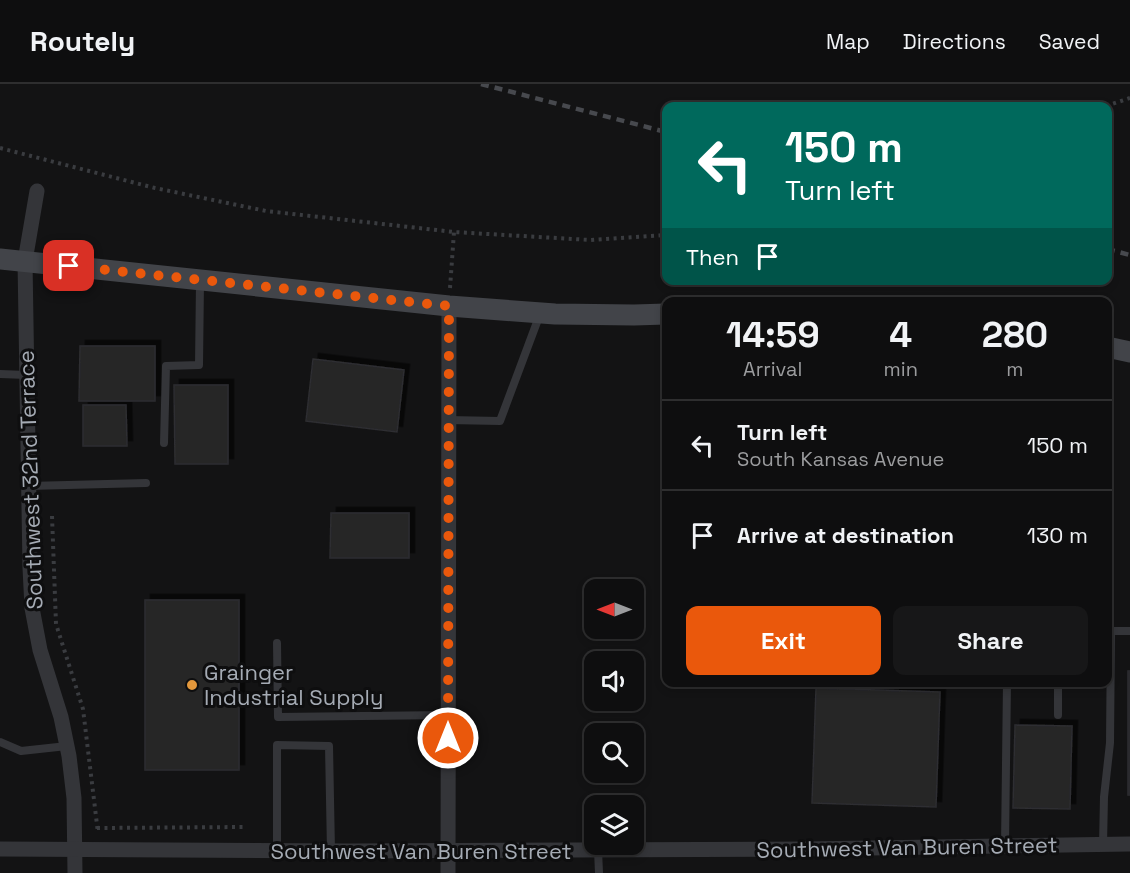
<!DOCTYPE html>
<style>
body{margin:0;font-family:"Space Grotesk",sans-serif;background:#171718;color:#f1f3f6;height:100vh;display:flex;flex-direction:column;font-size:22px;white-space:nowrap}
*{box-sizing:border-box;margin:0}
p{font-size:20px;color:#9b9c9e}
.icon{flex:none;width:33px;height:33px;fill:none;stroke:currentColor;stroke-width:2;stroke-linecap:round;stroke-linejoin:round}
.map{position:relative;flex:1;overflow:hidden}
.panel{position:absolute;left:662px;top:213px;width:450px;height:390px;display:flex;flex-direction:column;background:#0e0e0f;border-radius:12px;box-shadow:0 3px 9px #0003,0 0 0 2px #2e2e2f}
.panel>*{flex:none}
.top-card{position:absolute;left:662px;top:18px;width:450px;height:183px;border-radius:12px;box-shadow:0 3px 9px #0003,0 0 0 2px #2e2e2f;background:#00695c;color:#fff;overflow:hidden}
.needle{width:39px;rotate:270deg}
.tools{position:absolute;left:584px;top:495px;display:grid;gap:12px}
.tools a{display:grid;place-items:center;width:60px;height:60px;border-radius:12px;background:#0e0e0f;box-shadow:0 3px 9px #0003,0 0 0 2px #2e2e2f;font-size:30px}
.pin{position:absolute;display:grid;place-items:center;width:51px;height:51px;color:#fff;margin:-26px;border-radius:12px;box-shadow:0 3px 9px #0006}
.me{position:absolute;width:66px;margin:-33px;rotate:0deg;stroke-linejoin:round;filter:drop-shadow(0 0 4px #0008)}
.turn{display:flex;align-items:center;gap:21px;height:126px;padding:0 24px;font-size:27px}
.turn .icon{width:78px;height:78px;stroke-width:2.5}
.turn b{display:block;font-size:42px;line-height:51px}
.then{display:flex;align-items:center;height:57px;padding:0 24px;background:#0003;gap:12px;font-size:22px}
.eta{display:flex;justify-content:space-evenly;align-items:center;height:102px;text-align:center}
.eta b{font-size:36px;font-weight:600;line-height:42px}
.cta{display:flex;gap:12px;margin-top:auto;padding:12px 24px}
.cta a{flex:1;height:69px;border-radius:12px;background:#ea580c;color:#fff;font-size:24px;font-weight:600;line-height:69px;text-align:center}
.cta a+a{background:#171718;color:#f1f3f6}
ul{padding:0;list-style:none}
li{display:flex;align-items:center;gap:18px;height:90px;padding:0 24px;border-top:2px solid #2e2e2f}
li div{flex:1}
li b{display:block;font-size:22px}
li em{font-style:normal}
header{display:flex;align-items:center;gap:36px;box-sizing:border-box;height:84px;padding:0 30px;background:#0e0e0f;border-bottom:2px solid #2e2e2f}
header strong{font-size:28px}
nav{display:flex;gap:33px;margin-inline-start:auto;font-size:21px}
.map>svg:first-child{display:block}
</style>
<header>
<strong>Routely</strong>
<nav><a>Map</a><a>Directions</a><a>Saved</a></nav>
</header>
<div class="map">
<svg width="1130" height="789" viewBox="0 0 1130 789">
<defs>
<filter id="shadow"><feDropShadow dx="5.5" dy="-5.5" stdDeviation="0" flood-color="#0009"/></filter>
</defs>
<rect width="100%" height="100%" fill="#131314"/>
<g fill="#262628" stroke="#2d2d30" stroke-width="1.5" filter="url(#shadow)">
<polygon points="80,262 155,262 155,317 79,317"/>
<polygon points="313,275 404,286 397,348 306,337"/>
<polygon points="174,301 228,301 228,380 175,380"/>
<polygon points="83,321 126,321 127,362 83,362"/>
<polygon points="331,429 409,429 409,474 330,474"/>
<rect x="145" y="516" width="94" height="170"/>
<rect x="1128" y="587" width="2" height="124"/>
<polygon points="816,604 940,608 936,723 812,719"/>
<polygon points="1015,641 1072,642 1070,725 1013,724"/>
</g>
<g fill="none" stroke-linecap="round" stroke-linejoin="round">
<g stroke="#3a3c40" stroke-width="4" stroke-dasharray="3 4.5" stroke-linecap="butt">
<polyline points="1106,22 1130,14"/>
<polyline points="0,64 155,104 266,127 454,148 590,156 666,151"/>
<polyline points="450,204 454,148"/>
<polyline points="52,432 56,540 83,625 98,749"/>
<polyline points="97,744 246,743"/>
</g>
<g stroke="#343539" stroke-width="8">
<polyline points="0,290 27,291"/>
<polyline points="448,336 500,337 540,230"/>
<polyline points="164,359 166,282 199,281 200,198"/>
<polyline points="28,402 146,399"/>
<polyline points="277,559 278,633 448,631"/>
<polyline points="1058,631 1058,598"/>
<polyline points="0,658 21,667 67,662"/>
<polyline points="1103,761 1104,713 1110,659 1111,547 1130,547"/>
<polyline points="1005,762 1007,598"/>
<polyline points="598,766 599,789"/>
<polyline points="277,767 277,661 329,662 331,767"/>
</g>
<g stroke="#343539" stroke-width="15">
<polyline points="37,107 25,177 30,484 32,524 40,566 61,633 69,672 74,714 75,789"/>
<polyline points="0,765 349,767 804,765 1130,760"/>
<polyline points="448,789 449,222"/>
</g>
<g stroke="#424449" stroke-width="21">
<polyline points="0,175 449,222 555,230 634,231 666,230"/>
<polyline points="1107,263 1130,268"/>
</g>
<g stroke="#47494e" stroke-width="4.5" stroke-dasharray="8 6" stroke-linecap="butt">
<polyline points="481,0 666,48"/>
<polyline points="1107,165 1130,171"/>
</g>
</g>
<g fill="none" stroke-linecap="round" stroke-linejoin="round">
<polyline stroke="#ea580c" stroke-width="10" stroke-dasharray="0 18" points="69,182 449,222 448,654"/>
</g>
<circle fill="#e3983c" stroke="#0e0e0f" stroke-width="2" cx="192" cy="601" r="6"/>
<g text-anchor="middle" stroke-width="6" stroke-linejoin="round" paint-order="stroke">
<g font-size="22" fill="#a5abb4" stroke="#0e0e0f">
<text transform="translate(30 396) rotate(-92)" y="8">Southwest 32nd Terrace</text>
<text transform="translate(907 763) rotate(-1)" y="8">Southwest Van Buren Street</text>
<text x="421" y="775">Southwest Van Buren Street</text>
</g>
<g font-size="22" fill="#a5abb4" stroke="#0e0e0f" text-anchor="start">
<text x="204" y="596">Grainger<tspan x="204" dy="25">Industrial Supply</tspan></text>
</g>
</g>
</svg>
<div class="tools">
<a><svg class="needle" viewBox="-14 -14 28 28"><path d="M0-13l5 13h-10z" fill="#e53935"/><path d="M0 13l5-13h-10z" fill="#9b9c9e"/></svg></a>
<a><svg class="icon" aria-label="sound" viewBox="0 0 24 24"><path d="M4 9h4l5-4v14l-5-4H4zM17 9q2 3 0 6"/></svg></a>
<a><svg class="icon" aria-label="search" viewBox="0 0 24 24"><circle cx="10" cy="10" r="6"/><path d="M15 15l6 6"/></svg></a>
<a><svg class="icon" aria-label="layers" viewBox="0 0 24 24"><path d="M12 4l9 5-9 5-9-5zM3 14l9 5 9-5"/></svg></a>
</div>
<div class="pin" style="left:69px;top:182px;background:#d93025"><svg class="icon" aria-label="arrive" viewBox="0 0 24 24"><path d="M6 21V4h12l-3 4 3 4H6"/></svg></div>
<svg class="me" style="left:448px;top:654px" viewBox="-20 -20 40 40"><circle r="17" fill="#ea580c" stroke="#fff" stroke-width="3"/><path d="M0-11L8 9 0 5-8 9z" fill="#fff"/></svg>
<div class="top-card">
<div class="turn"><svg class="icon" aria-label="left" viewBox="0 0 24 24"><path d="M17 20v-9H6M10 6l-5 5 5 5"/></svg><div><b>150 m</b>Turn left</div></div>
<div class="then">Then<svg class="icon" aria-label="arrive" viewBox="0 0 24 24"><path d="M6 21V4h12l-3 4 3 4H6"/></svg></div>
</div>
<section class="panel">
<div class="eta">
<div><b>14:59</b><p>Arrival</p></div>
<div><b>4</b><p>min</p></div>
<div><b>280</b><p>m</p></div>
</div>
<ul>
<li><svg class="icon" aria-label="left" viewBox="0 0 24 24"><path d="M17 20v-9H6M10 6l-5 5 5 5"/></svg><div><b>Turn left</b><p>South Kansas Avenue</p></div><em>150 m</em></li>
<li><svg class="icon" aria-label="arrive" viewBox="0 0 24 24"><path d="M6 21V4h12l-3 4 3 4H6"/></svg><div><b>Arrive at destination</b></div><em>130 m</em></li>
</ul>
<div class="cta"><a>Exit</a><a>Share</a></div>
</section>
</div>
